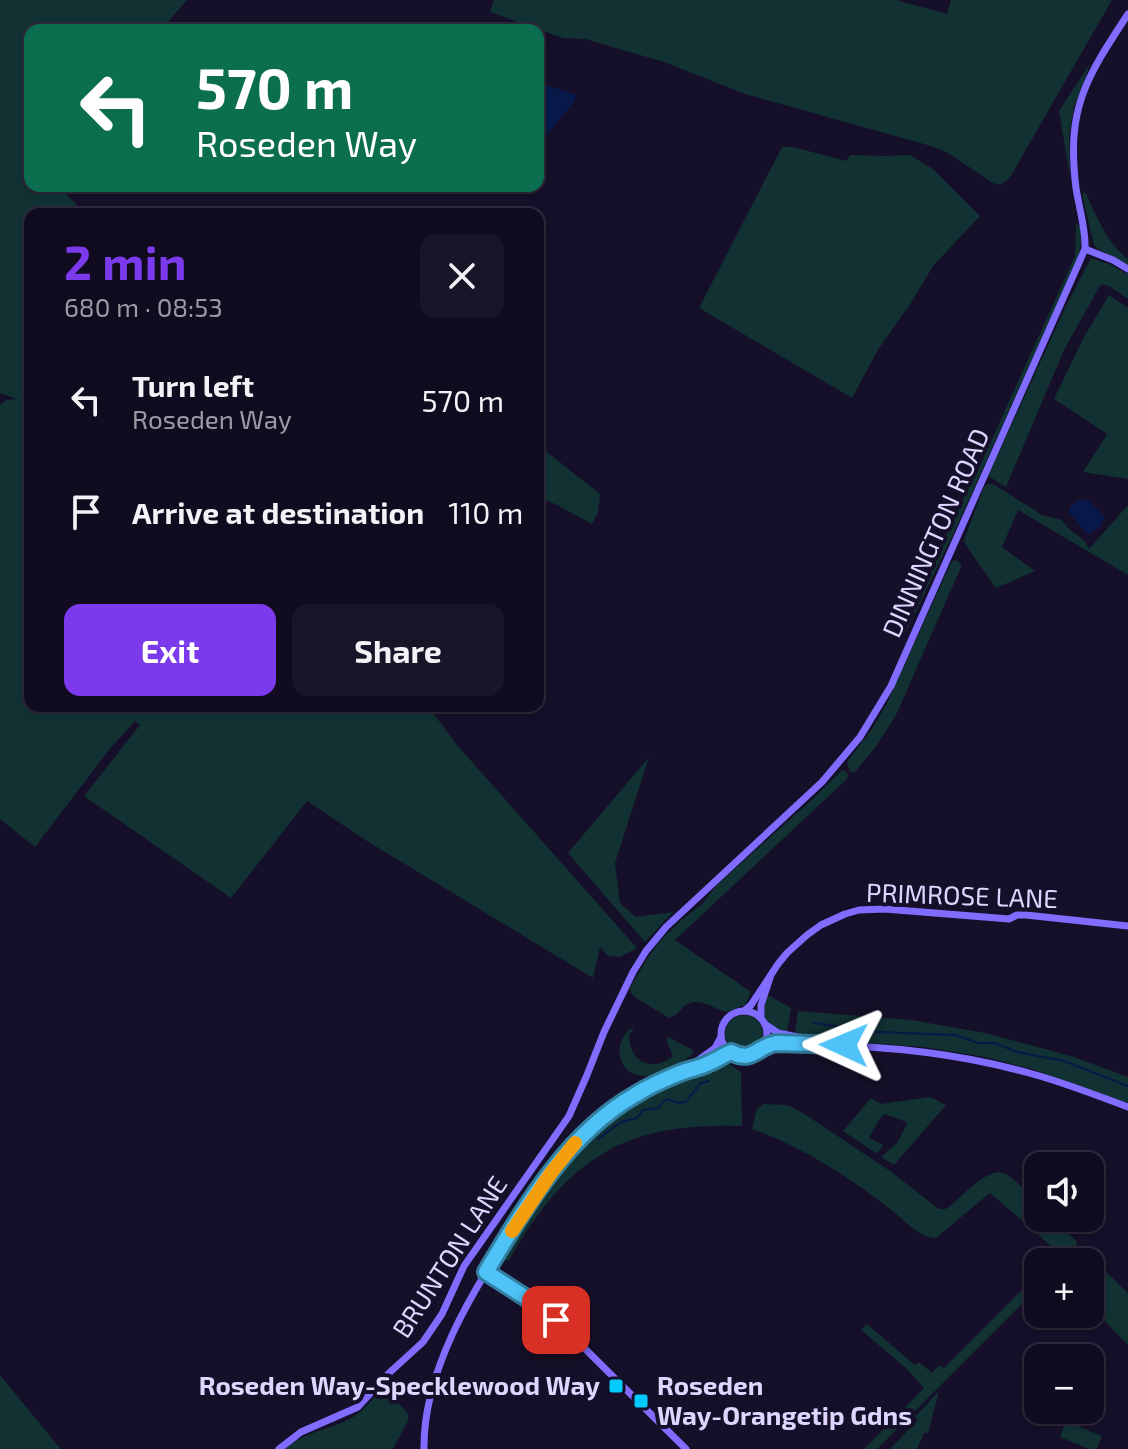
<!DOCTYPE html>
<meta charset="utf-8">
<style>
body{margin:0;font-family:"Exo 2",sans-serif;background:#191428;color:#f1f3f6;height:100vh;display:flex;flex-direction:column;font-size:30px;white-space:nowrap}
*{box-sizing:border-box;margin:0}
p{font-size:26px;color:#9c9ba4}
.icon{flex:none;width:44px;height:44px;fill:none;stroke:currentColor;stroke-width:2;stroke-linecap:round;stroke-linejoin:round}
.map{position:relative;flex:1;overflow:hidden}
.details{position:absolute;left:24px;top:208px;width:520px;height:504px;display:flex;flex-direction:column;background:#100b1f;border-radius:16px;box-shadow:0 2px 6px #0004,0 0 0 2px #302b3d}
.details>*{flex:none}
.guide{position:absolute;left:24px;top:24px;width:520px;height:168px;border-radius:16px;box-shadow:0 2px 6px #0004,0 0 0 2px #302b3d;background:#0b6e4f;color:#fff;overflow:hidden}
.buttons{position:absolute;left:1024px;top:1152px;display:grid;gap:16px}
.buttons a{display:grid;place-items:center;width:80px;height:80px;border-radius:16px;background:#100b1f;box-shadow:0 2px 6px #0004,0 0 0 2px #302b3d;font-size:40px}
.pin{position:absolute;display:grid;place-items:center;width:68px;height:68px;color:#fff;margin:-34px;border-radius:16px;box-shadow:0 4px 12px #0006}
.me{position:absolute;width:88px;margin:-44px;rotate:271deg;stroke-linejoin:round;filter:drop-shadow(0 0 6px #0008)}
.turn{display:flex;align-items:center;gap:28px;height:168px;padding:0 40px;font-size:36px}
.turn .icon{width:104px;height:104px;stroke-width:2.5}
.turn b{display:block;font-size:56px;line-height:68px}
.round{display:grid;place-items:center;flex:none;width:84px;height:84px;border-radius:16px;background:#191428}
.summary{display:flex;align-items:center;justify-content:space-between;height:136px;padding:0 40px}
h1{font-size:48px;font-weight:700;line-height:60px;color:#7c3aed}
.primary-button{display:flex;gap:16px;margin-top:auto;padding:16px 40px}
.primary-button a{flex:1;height:92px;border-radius:16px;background:#7c3aed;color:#fff;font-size:32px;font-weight:700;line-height:92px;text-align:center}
.primary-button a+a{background:#191428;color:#f1f3f6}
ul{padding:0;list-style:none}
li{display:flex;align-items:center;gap:24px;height:112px;padding:0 40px}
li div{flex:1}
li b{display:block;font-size:30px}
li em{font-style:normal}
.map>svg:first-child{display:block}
</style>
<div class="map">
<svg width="1128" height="1449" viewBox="0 0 1128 1449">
<rect width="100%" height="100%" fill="#160f29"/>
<g fill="#113133">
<polygon points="0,0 187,0 161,30 30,30 30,186 58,186 86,214 30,214 30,706 428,706 457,745 637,948 620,957 608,956 600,947 593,978 367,841 307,801 231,898 84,796 140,725 135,721 108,751 35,847 0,819 0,405 6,400 17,399 0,393"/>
<polygon points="494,0 896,0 947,14 951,0 1112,0 1009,179 1000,185 993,183 948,153 931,146 745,94 664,62 585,39 563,38 490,12"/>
<polygon points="1091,62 1074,107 1069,135 1070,177 1059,111"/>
<polygon points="782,147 793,147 846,161 850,155 884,156 910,155 933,169 980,216 933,266 911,303 879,348 852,398 699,308"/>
<path d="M1085,192C1097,216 1106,242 1128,259V265L1098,249L1094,245L1082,194Z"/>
<path d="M1076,224L1080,226C1081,237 1082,246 1078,257L958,524L899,647L951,522L983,459L1075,256Z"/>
<polygon points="1091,258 1109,264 1128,274 1128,299 1109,286 1101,284 1064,350 1006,487 988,476 1065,308"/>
<polygon points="1109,295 1128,308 1128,479 1083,472 1107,434 1054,399 1084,337"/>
<polygon points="538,445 600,494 598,513 592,524 555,504 538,497"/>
<polygon points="988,484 993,484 1042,515 1062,520 1068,528 1085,541 1089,549 1128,505 1128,575 1018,510 1002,547 1035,571 996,588 965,544 964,540 984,487"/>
<polygon points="954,560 961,563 961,567 896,715 877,745 855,772 850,772 847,762 872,729 887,703 951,563"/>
<polygon points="649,757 615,863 620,903 636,917 673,912 645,942 568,853"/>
<path d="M844,770L848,774L847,779L675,940L751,992L745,1005L727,1012C713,1009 700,996 686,1005C679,1010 678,1015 669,1018L636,998L631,993L630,988L645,962L659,942L679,922L702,904L718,884L816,796L841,771Z"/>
<path d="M768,995L791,1008L787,1032C764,1027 760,1016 768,995Z"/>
<polygon points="798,1011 911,1020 985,1033 1071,1056 1128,1077 1128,1103 1032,1069 985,1057 924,1047 852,1042 795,1033"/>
<circle cx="744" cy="1034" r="19"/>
<path d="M630,1029H634L629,1035C629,1062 652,1073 673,1056L667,1042L668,1037L691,1049L694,1053C681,1063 666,1075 649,1076C620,1079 610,1047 630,1029Z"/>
<path d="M725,1061L741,1072L742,1126C652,1124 594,1140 538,1215C527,1229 518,1245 508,1261L505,1259C540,1200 576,1139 635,1102C663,1085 696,1077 725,1061Z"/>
<polygon points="930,1097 946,1105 894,1165 881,1157 897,1143 907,1124 906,1122 885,1114 880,1118 869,1138 883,1145 879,1152 876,1153 843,1131 871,1098 881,1104"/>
<path d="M762,1104L788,1105L806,1115L890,1171L939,1209H945L949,1207C961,1197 988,1167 1003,1173C1014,1176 1029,1196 1038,1204V1218H1042L1032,1229L990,1193L936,1238C920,1238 907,1223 895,1213C851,1178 805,1148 752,1129L757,1108L762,1106Z"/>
<polygon points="1049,1218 1053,1218 1077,1242 1075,1251 1064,1262 1050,1262 1059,1253 1036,1233"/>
<polygon points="1088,1255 1128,1293 1128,1345 1090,1306 1090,1262 1081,1262"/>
<polygon points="1038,1274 1038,1288 877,1449 864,1449 924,1388 908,1370 861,1330 867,1324 915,1365 919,1362 932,1373 939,1365 944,1368"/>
<polygon points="0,1375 59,1447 61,1449 0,1449"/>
<path d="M384,1385L409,1415L408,1421L393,1449H285C304,1431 331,1430 353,1417C366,1409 375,1396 384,1385Z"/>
<polygon points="939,1391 928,1433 924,1433 917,1449 890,1449 918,1420 915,1417"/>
<polygon points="1066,1421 1102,1436 1097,1449 1089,1449 1060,1437"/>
</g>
<g fill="#081949">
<polygon points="538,82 576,95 574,102 540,143 538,142 538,127 540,120 538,110"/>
<polygon points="1087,499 1105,517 1100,527 1088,535 1069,512 1070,507 1077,501"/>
</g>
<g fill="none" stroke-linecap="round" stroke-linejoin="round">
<g stroke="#081949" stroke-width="2">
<polyline points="814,1023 878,1032 955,1035 978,1043 995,1043 1017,1052 1064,1061 1128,1086"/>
<polyline points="598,1139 621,1122 637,1118 643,1110 658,1108 666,1099 679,1103 686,1102 701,1083 709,1081"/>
</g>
<g stroke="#806dff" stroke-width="7">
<polyline points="1085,249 1113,260 1128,269"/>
<polyline points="744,1011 751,1005 778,964 787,953 807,935 821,925 845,914 859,910 885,909 1009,919 1017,915 1026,915 1128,926"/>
<circle cx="744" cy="1034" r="23"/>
<polyline points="761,1018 761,1005 770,978"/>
<polyline points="766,1025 778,1033 818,1041"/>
<path d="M762,1048C778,1039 799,1044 817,1045C888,1046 961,1054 1029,1073C1063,1082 1095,1095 1128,1107"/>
<polyline points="687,1068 715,1048 721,1037"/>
<polyline points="486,1272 545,1310 556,1320 686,1449"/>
<path d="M279,1449L301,1432L358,1407L388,1374L423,1342L442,1314L464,1266L569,1116L587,1075L604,1032L633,972L646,951L666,927L822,782L860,737L891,686L1085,249C1086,229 1079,208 1076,188C1066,108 1086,78 1128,14"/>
<path d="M424,1449C423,1372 471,1294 511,1232C536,1193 562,1152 597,1122C632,1093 662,1080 704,1065C713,1062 721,1056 731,1052"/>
</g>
</g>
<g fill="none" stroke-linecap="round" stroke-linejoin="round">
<defs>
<path id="route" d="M556,1320L545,1310L486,1272C525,1207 567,1134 635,1095C649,1086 665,1079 680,1073C689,1069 700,1068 709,1063C717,1060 723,1055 731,1052C753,1063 756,1047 776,1043L844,1045"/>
</defs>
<use href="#route" stroke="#337fa1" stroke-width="20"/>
<use href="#route" stroke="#4fc3f7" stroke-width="14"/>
<polyline stroke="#f59e0b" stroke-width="14" points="512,1231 551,1173 575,1143"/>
</g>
<g fill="#02ccff" stroke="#160f29" stroke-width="3">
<rect x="608" y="1378" width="16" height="16" rx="4"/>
<rect x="633" y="1393" width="16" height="16" rx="4"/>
</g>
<g text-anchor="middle" stroke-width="8" stroke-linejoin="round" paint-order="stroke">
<g font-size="26" fill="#dfd6ff" stroke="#160f29">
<text transform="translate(936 533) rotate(-66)" y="9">DINNINGTON ROAD</text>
<text transform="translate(962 896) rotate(2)" y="9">PRIMROSE LANE</text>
<text transform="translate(450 1257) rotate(-57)" y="9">BRUNTON LANE</text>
</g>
<g font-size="26" font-weight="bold" fill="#dfd6ff" stroke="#160f29" text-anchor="end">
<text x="600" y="1395">Roseden Way-Specklewood Way</text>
<text x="657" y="1395" text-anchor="start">Roseden<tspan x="657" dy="30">Way-Orangetip Gdns</tspan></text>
</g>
</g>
</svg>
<div class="buttons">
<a><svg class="icon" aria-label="sound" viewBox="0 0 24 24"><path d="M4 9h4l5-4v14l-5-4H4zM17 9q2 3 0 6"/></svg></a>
<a>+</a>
<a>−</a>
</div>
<div class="pin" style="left:556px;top:1320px;background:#d93025"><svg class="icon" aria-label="arrive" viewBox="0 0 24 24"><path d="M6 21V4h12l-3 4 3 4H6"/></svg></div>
<svg class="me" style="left:844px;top:1045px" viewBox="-20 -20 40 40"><path d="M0-17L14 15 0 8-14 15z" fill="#4fc3f7" stroke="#fff" stroke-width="4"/></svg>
<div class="guide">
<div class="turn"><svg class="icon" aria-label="left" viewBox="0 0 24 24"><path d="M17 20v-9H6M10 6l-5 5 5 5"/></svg><div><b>570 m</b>Roseden Way</div></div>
</div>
<section class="details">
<div class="summary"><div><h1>2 min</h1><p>680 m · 08:53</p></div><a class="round"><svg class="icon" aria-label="close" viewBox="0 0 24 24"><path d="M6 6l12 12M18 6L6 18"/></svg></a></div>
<ul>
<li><svg class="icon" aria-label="left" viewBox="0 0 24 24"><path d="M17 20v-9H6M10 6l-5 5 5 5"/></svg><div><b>Turn left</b><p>Roseden Way</p></div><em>570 m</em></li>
<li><svg class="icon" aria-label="arrive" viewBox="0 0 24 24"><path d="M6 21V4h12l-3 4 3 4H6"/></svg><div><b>Arrive at destination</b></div><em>110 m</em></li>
</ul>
<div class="primary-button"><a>Exit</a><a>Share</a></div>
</section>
</div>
